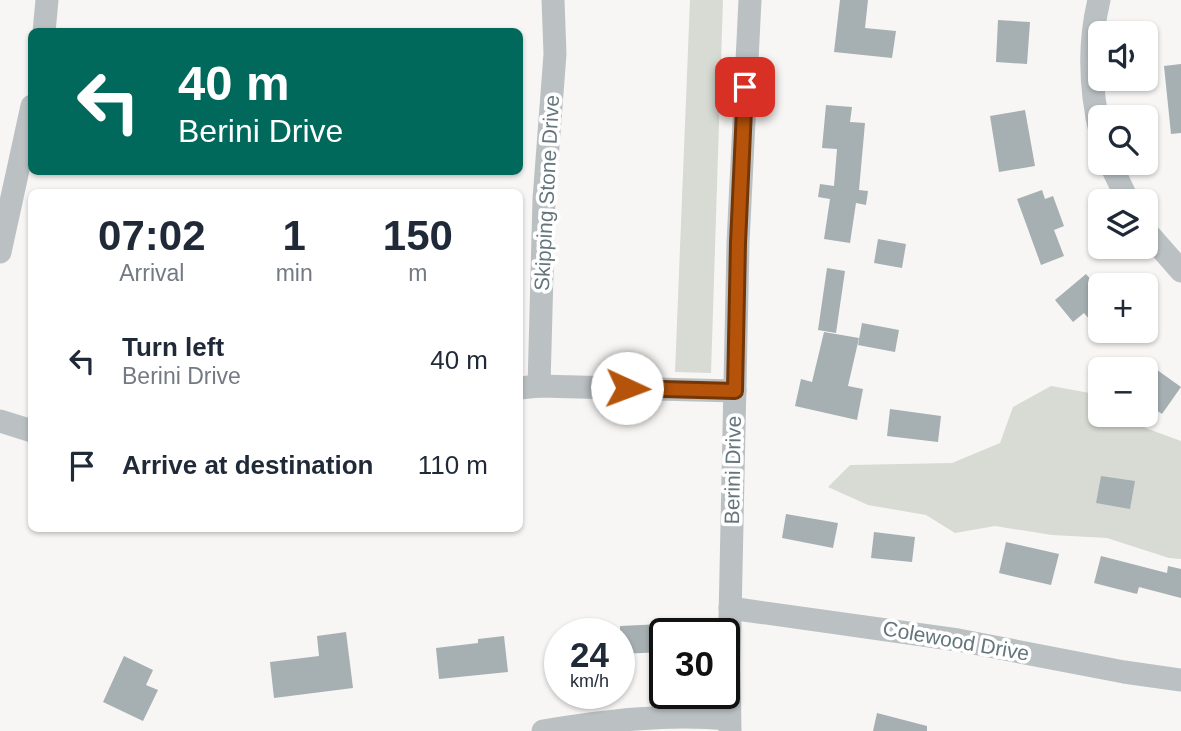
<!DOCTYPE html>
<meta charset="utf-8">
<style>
body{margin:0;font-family:Arial,sans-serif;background:#f6f6f7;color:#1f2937;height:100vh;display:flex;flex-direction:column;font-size:26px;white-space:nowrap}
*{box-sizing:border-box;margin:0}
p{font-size:23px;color:#747a83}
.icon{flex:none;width:38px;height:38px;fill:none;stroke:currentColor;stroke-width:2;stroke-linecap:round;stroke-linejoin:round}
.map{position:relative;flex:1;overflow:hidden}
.sheet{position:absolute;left:28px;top:189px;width:495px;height:343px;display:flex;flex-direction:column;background:#fff;border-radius:10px;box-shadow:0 2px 5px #0004}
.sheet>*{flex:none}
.guide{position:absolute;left:28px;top:28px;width:495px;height:147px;border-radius:10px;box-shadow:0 2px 5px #0004;background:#00695c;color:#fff;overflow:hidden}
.tools{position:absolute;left:1088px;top:21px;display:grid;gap:14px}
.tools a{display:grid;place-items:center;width:70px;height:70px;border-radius:10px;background:#fff;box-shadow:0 2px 5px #0004;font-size:35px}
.speed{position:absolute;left:544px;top:618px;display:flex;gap:14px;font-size:35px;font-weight:700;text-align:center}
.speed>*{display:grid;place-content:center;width:91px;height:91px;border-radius:50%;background:#fff;box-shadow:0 2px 5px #0004;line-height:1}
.speed small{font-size:18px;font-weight:400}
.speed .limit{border:4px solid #111;border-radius:10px;background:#fff;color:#111}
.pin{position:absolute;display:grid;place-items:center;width:60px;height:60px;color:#fff;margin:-30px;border-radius:14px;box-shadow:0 4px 10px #0006}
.me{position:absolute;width:77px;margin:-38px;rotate:92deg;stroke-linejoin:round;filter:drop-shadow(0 0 5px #0008)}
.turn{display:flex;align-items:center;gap:24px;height:147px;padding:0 35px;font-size:32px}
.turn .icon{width:91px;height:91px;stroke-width:2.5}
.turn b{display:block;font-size:49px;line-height:60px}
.eta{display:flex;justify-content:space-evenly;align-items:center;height:119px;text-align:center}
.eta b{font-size:42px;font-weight:600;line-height:49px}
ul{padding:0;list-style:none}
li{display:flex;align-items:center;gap:21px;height:105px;padding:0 35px}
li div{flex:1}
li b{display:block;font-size:26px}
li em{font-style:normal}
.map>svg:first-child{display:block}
</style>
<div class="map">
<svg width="1181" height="731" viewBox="0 0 1181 731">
<rect width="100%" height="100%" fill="#f7f6f4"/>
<g fill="#d7dbd3">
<polygon points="690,0 723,0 711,373 675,372"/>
<polygon points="1051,386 1101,395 1101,415 1119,415 1124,420 1181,441 1181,559 1169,558 1107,538 1052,535 995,526 955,533 926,515 868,505 828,487 850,465 952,463 1000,443 1013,407"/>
</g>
<g fill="#a6afb2">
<polygon points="840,0 868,0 865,28 896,31 892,58 834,52"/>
<polygon points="998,20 1030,22 1027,64 996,62"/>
<polygon points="1181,64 1181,133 1171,134 1164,66"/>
<polygon points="826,105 852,107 850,122 865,123 859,190 868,191 866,205 856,203 850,243 824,239 830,199 818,197 820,184 834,186 837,149 822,148"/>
<polygon points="1025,110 1035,166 999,172 990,116"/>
<polygon points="1042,190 1045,199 1053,196 1064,226 1054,230 1064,256 1041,265 1017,199"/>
<polygon points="878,239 906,244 902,268 874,263"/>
<polygon points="827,268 845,271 836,333 818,330"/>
<polygon points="1086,274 1101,292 1101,333 1084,313 1073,322 1055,300"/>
<polygon points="862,323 899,330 895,352 858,345"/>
<polygon points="824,332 859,338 848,386 863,389 857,420 795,406 801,379 812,382"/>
<polygon points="1146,362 1181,387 1162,414 1146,403"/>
<polygon points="890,409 941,416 938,442 887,436"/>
<polygon points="1101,476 1135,481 1130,509 1096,503"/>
<polygon points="786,514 838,523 833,548 782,538"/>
<polygon points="874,532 915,537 912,562 871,558"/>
<polygon points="1006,542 1059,554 1051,585 999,573"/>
<polygon points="1101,556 1167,573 1168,566 1181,569 1181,598 1139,587 1137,594 1094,583"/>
<polygon points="662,624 664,652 620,654 620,626"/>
<polygon points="346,632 353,688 274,698 270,662 319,656 317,636"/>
<polygon points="504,636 508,672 439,679 436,648 478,643 478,639"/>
<polygon points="124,656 153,670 146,685 158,690 143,721 103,702"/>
<polygon points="877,713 927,726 927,731 873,731"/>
</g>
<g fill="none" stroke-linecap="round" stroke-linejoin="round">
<g stroke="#bbc1c3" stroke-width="23">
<path d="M1099,0C1088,45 1090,90 1101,136"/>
<polyline points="44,32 47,0"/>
<polyline points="1110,163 1128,201"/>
<polyline points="1146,231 1181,271"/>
<polyline points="0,252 32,106"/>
<polyline points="539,386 544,199 555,54 553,0"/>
<polyline points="520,388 539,386 735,391"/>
<polyline points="0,421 32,431"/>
<polyline points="730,608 958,640 1124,672 1181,680"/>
<path d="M543,731C604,721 668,713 729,719"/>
<polyline points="730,731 729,665 738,243 750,0"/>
</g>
</g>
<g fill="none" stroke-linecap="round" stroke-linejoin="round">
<defs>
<polyline id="route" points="627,388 735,391 738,243 745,87"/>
</defs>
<use href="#route" stroke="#753606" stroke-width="18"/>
<use href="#route" stroke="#b45309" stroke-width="12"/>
</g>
<g text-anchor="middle" stroke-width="7" stroke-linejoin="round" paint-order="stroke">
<g font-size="21" fill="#64767c" stroke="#fff">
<text transform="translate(547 193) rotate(-87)" y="7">Skipping Stone Drive</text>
<text transform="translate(733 470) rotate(-89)" y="7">Berini Drive</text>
<text transform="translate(956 641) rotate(10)" y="7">Colewood Drive</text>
</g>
</g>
</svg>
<div class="tools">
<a><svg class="icon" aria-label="sound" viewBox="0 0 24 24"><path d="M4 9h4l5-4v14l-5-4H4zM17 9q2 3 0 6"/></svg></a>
<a><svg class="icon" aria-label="search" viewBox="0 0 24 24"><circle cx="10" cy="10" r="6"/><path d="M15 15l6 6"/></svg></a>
<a><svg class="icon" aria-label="layers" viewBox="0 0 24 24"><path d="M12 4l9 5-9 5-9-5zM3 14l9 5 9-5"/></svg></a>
<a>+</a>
<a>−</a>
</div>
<div class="speed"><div>24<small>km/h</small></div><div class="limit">30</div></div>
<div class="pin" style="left:745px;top:87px;background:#d93025"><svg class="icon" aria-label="arrive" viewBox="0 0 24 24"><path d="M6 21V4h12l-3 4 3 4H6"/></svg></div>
<svg class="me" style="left:627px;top:388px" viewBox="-20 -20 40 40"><circle r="19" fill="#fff"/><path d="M0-13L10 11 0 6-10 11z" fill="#b45309"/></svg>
<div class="guide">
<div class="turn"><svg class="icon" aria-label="left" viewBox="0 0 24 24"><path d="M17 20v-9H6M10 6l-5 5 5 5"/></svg><div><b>40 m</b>Berini Drive</div></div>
</div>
<section class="sheet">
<div class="eta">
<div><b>07:02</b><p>Arrival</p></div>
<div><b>1</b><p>min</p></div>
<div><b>150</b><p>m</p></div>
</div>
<ul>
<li><svg class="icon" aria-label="left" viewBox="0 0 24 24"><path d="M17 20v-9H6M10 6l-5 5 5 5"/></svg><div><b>Turn left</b><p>Berini Drive</p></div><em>40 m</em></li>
<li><svg class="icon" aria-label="arrive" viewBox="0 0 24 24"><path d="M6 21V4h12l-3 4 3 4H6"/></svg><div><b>Arrive at destination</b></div><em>110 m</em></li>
</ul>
</section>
</div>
